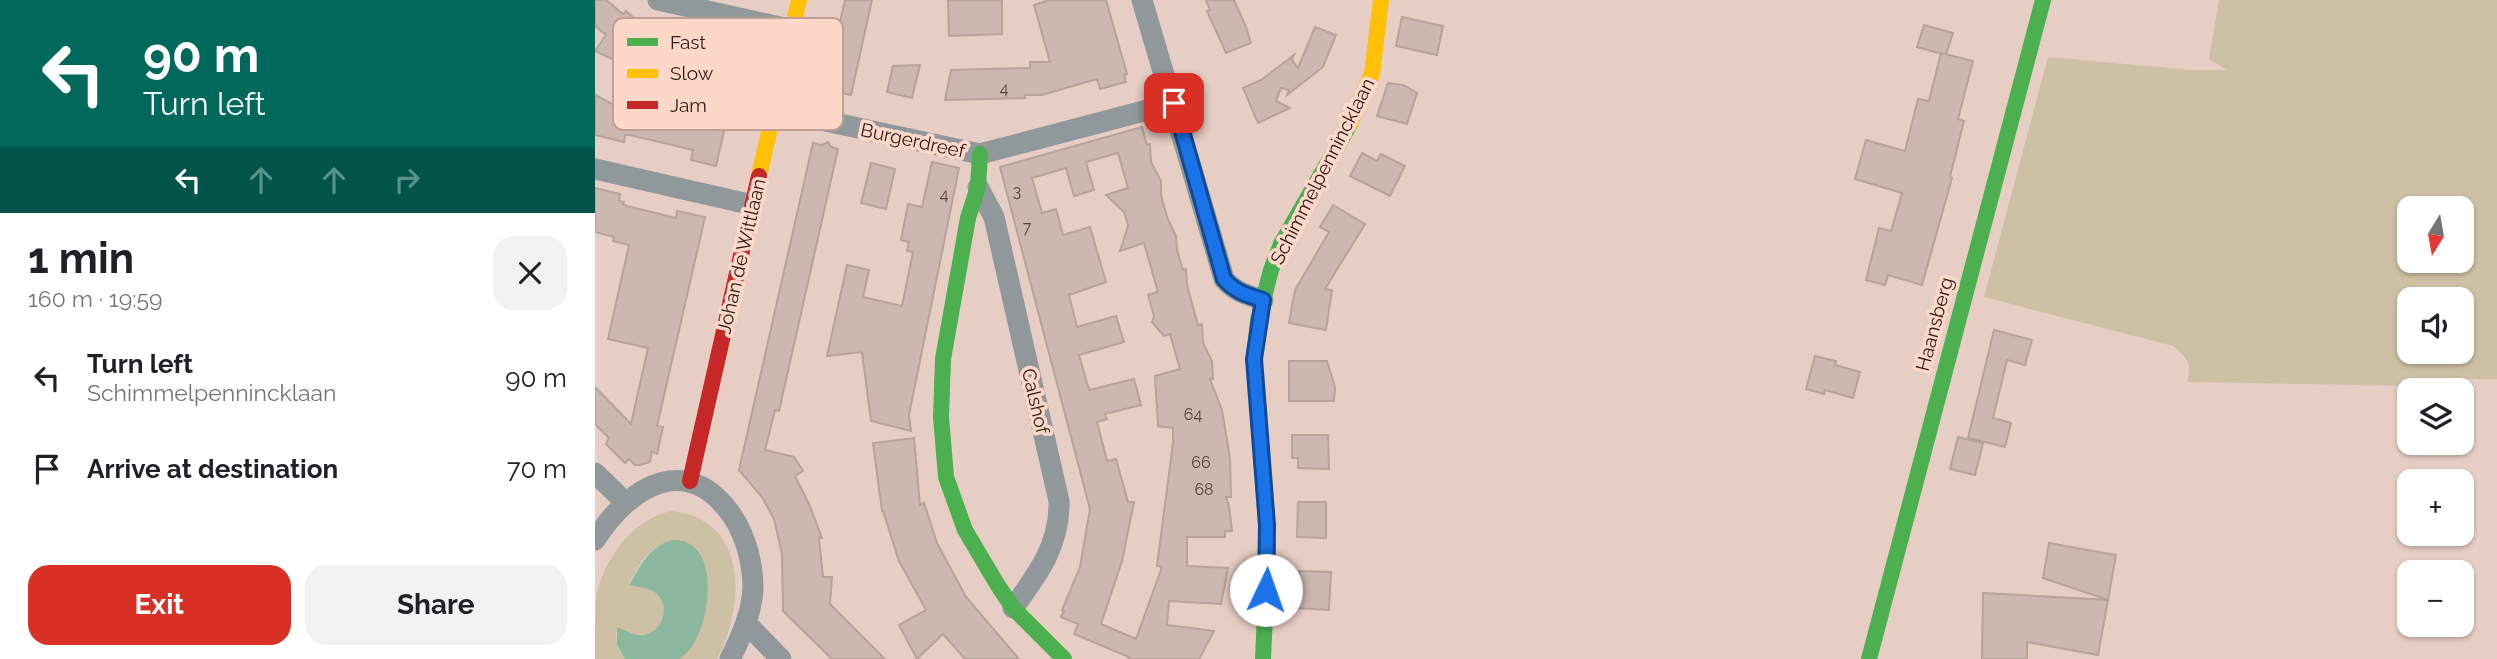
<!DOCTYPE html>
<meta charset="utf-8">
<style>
body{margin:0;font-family:Raleway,sans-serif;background:#f2f2f2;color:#202124;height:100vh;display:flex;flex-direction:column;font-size:26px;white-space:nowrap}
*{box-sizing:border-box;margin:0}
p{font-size:23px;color:#757577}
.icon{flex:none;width:38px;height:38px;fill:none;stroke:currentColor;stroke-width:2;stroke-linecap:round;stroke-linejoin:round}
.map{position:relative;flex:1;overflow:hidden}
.details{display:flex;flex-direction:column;background:#fff;width:595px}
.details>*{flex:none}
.banner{background:#00695c;color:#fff;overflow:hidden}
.needle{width:46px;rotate:191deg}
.controls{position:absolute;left:1802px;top:196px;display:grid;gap:14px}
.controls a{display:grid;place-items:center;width:77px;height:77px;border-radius:14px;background:#fff;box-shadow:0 2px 5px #0004;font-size:35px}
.pin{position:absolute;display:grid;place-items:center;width:60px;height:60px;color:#fff;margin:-30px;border-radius:14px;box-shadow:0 4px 10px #0006}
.me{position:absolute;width:77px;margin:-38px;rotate:3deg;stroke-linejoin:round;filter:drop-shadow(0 0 5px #0008)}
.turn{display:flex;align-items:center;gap:24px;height:147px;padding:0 28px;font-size:32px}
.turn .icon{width:91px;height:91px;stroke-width:2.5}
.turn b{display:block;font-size:49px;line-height:60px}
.lanes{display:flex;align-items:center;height:66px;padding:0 28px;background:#0003;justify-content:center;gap:35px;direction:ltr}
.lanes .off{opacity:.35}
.round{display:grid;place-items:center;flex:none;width:74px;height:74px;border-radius:21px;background:#f2f2f2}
.summary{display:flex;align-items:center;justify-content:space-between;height:119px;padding:0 28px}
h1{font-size:42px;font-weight:700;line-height:52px}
.cta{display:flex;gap:14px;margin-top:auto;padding:14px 28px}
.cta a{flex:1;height:80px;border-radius:21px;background:#d93025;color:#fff;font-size:28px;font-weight:700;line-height:80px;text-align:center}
.cta a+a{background:#f2f2f2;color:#202124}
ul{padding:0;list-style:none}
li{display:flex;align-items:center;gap:21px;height:91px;padding:0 28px}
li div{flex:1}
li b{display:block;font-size:26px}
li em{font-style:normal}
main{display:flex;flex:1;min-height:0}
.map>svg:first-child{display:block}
</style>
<main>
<section class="details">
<div class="banner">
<div class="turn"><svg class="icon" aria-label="left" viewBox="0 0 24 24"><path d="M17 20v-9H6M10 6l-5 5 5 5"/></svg><div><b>90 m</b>Turn left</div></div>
<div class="lanes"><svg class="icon" aria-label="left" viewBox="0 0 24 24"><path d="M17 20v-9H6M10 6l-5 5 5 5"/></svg><svg class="icon off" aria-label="ahead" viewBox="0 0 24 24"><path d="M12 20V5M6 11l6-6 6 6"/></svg><svg class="icon off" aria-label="ahead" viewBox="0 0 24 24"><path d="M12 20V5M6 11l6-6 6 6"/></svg><svg class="icon off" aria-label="right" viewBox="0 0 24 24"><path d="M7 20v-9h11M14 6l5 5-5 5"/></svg></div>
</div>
<div class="summary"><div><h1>1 min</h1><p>160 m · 19:59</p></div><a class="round"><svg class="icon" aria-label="close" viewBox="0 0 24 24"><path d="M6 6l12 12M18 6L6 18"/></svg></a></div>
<ul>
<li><svg class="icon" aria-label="left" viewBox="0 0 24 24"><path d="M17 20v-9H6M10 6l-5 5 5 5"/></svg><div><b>Turn left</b><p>Schimmelpennincklaan</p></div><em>90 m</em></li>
<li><svg class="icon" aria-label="arrive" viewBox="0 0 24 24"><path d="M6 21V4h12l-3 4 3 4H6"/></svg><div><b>Arrive at destination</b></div><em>70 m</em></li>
</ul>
<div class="cta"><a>Exit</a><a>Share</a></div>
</section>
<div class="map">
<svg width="1902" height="659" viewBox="0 0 1902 659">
<rect width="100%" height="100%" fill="#e7cec4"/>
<g fill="#cec0a4" fill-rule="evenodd">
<path d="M1624,0H1902V379H1834L1820,386L1592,382C1598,364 1592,358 1578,346L1389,297L1453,57L1596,70H1632L1614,59ZM1867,208V261H1815V208ZM1867,299V352H1815V299Z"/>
<path d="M76,511C153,518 151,606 122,659H84C113,637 128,561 90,541C56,546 49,552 35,584C44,587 55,588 62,594C76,608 69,631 50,634C41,636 30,633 21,632L22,645L30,659H0C0,640 0,617 1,598C8,560 37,519 76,511Z"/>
</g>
<path fill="#8bb89e" d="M77,540C83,540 89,540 93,543C123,558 114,620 99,643C95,650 90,655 84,659H30L22,645V627C29,630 37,634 44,635C66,636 77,609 62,594C55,588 44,587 35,585C44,565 56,546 77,540Z"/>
<g fill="#ccb8b0" stroke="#b6a39a" stroke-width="2" fill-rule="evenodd">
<polygon points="0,0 11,0 28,14 31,11 64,39 44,63 28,50 19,60 0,51 11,35 0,26"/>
<polygon points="250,0 277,0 256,95 230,89"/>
<polygon points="353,0 407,0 407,34 354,36"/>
<polygon points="454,0 511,0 532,74 529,75 531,82 505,89 502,79 447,95 430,95 430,98 350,100 356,70 435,68 435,62 455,62 439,5"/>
<polygon points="611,0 639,0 651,27 656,43 631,53 612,11 615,10"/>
<polygon points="807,17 848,26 842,55 801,46"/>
<polygon points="1329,25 1358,33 1351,55 1322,47"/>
<polygon points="720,27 741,35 728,67 692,95 694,90 686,88 681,101 695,108 663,123 648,88 666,80 699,55 697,60 703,68"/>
<polygon points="124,35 150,40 121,166 96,160 98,150 35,135 30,135 29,142 0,135 0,95 23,107 39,111 41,107 59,111 63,95 68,96 82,36 122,44"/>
<polygon points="1346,53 1378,61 1363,119 1369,121 1355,177 1357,178 1327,285 1293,275 1290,285 1271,280 1284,228 1296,231 1307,193 1260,179 1271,140 1310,151 1323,99 1334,101"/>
<polygon points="325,65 317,98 292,92 298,66"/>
<polygon points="793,83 808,85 822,93 812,124 782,116"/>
<path d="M547,127L552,145L555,144L556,162L566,181V195L572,217L581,236L582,250L588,270L591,269L592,285L603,325L607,324L608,343L617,361L618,379H615L627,410L635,458L636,497H631L634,506L637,531H630V537H592V566L633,568L626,604L574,601L572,625L619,631L604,659H533L534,657L479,634L483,624L466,617L469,611L467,610L485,567L495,509L405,167ZM523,153L533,188L511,195L529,212L531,218L533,226L525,251L549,243L563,292L553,295L559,316L557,322L569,336L575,334L585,369L560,376L563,426L578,428V443L562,566L567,567L541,639L506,624L527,561L539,502H533L521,459L512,461L502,422L512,419L510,414L546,405L539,379L494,390L484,355L529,342L521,316L482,327L474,295L511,282L495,227L468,235L461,209L447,213L437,178L471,168L479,196L499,190L491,162Z"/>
<polygon points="233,142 236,147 243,149 184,411 180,410 170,450 199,457 208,471 200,476 214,504 227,538 224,538 228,577 237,577 235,604 290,659 237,659 188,611 187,554 179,519 167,497 144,470 218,143 227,145"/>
<polygon points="767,153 782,161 786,154 810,166 795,196 755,176"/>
<polygon points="337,162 364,168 314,415 316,431 276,421 267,352 232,356 252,265 274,270 268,297 307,306 318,252 312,251 314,242 306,240 313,204 327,207"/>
<polygon points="276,163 300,169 291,209 266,203"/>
<polygon points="0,188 25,194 24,201 29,202 28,205 81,218 82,211 110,217 62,426 68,427 62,454 57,451 55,462 45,465 40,465 34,459 30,463 11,444 14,438 0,424 0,387 36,424 53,348 13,339 34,245 18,241 19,237 0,232"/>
<polygon points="738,205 770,224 730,289 737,290 731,330 694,323 700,290 734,232 725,227"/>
<polygon points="1399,330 1437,340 1430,365 1412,360 1398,418 1416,423 1410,447 1373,438"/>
<polygon points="1220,356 1241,361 1240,365 1265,372 1258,398 1230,390 1229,394 1211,389"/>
<polygon points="694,361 732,361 740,387 739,401 694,401"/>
<polygon points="697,435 733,435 734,469 703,468 703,458 697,458"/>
<polygon points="1363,437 1388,443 1380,475 1355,469"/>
<polygon points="319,438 325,505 329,503 342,543 371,597 424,659 370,659 348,634 322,659 304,625 331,610 304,561 288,511 287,511 278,443"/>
<polygon points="703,502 731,502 731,538 702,537"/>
<polygon points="1454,543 1521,555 1513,600 1448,578"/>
<polygon points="704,571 736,572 734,610 699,608"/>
<polygon points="1388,593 1513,600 1503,655 1432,642 1432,659 1387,659"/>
</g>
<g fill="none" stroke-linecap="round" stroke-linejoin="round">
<g stroke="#90989b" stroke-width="21">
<polyline points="63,0 198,30"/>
<path d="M547,0L629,279C640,292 652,295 668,300"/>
<polyline points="179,110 385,154 579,103"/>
<polyline points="0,169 158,205"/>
<path d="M383,187L399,217L464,501C465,545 443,574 418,608"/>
<polyline points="0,473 30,502"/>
<path d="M0,540C34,486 93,450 138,517C151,537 158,564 158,588C157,613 146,637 135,659"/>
<polyline points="151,623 186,659"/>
</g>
<g stroke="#4caf50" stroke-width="16">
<polyline points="385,154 383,187 373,218 348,359 346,417 351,477 370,530 402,584 418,608 469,659"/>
<polyline points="668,659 673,547 659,359 663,320 676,270 686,244 755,124"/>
<polyline points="1274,659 1448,0"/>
</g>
<g stroke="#ffc107" stroke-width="16">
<polyline points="755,124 777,74 786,0"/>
<polyline points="164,176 204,0"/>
</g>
<polyline stroke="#c62828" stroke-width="16" points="95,481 164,176"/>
</g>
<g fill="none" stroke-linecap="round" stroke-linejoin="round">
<defs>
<path id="route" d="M579,103L629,279C640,292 652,295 668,300L659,359L672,525L671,590"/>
</defs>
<use href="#route" stroke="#114b97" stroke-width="18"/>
<use href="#route" stroke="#1a73e8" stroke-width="12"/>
</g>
<g text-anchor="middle" stroke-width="7" stroke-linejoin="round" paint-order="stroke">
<g font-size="16" fill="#56463e">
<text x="409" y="94">4</text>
<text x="422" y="197">3</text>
<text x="349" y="200">4</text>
<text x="432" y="233">7</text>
<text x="598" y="420">64</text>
<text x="606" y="468">66</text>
<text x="609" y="495">68</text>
</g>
<g font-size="19" fill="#2c1c15" stroke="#fdd7c8">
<text transform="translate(318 140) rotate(12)" y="7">Burgerdreef</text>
<text transform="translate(727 171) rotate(-63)" y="7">Schimmelpennincklaan</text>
<text transform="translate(146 256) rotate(-77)" y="7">Johan de Wittlaan</text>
<text transform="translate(1339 324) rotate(-75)" y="7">Haansberg</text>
<text transform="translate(441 401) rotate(77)" y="7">Calshof</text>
</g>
</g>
<rect x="18" y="18" width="230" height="112" rx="10" fill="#fdd7c8" stroke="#be9f92" stroke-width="2"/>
<rect x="32" y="38" width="31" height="8" fill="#4caf50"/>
<rect x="32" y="69" width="31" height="9" fill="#ffc107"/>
<rect x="32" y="101" width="31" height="8" fill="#c62828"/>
<g font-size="19" fill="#2c1c15">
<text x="75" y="49">Fast</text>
<text x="75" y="80">Slow</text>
<text x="75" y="112">Jam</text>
</g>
</svg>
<div class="controls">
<a><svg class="needle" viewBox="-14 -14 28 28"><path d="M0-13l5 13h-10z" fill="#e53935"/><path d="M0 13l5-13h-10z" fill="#757577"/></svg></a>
<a><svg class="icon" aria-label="sound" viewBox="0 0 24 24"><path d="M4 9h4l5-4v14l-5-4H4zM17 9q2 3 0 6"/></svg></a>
<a><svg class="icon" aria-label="layers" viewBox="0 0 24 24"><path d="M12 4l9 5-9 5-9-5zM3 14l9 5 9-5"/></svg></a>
<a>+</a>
<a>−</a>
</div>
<div class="pin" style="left:579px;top:103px;background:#d93025"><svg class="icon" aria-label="arrive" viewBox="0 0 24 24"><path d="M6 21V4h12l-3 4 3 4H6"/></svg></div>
<svg class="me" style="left:671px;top:590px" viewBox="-20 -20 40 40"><circle r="19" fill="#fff"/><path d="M0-13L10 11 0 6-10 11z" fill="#1a73e8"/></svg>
</div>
</main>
